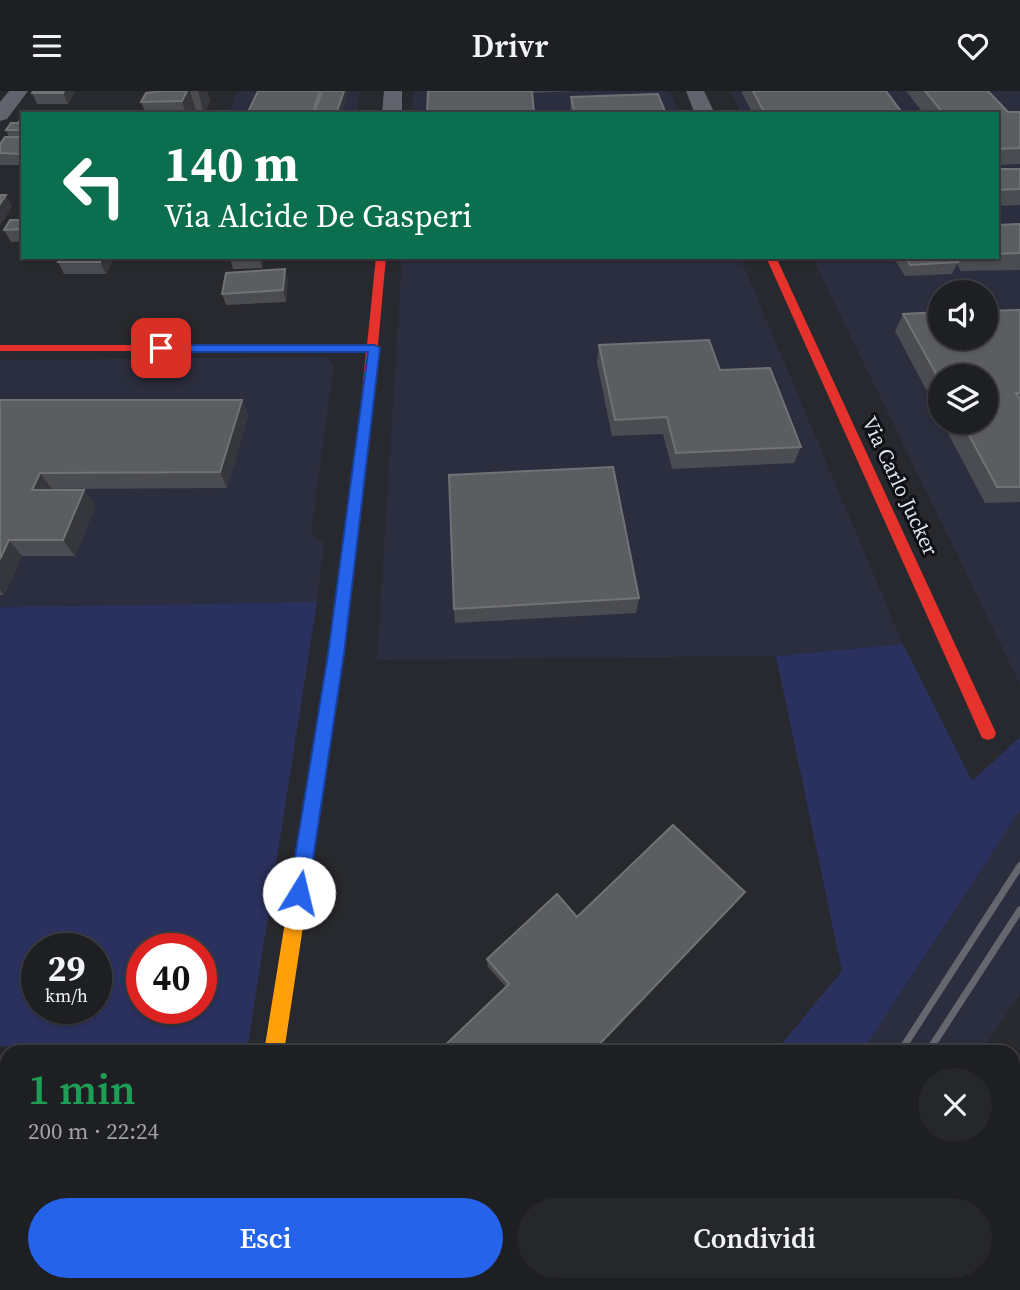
<!DOCTYPE html>
<html lang="it">
<meta charset="utf-8">
<style>
body{margin:0;font-family:"Source Serif 4",serif;background:#26272a;color:#f1f3f6;height:100vh;display:flex;flex-direction:column;font-size:26px;white-space:nowrap}
*{box-sizing:border-box;margin:0}
p{font-size:23px;color:#a1a2a5}
.icon{flex:none;width:38px;height:38px;fill:none;stroke:currentColor;stroke-width:2;stroke-linecap:round;stroke-linejoin:round}
.map{position:relative;flex:1;overflow:hidden}
.drawer{position:absolute;left:0px;top:954px;width:1020px;height:247px;display:flex;flex-direction:column;background:#1e1f22;border-radius:21px 21px 0 0;box-shadow:0 2px 5px #0004,0 0 0 2px #3c3d40}
.drawer>*{flex:none}
.top-card{position:absolute;left:21px;top:21px;width:978px;height:147px;border-radius:0px;box-shadow:0 2px 5px #0004,0 0 0 2px #3c3d40;background:#0b6e4f;color:#fff;overflow:hidden}
.tools{position:absolute;left:928px;top:189px;display:grid;gap:14px}
.tools a{display:grid;place-items:center;width:70px;height:70px;border-radius:50%;background:#1e1f22;box-shadow:0 2px 5px #0004,0 0 0 2px #3c3d40;font-size:35px}
.speed{position:absolute;left:21px;top:842px;display:flex;gap:14px;font-size:35px;font-weight:700;text-align:center}
.speed>*{display:grid;place-content:center;width:91px;height:91px;border-radius:50%;background:#1e1f22;box-shadow:0 2px 5px #0004,0 0 0 2px #3c3d40;line-height:1}
.speed small{font-size:18px;font-weight:400}
.speed .limit{border:10px solid #d22;background:#fff;color:#111}
.pin{position:absolute;display:grid;place-items:center;width:60px;height:60px;color:#fff;margin:-30px;border-radius:14px;box-shadow:0 4px 10px #0006}
.me{position:absolute;width:77px;margin:-38px;rotate:9deg;stroke-linejoin:round;filter:drop-shadow(0 0 5px #0008)}
.turn{display:flex;align-items:center;gap:24px;height:147px;padding:0 28px;font-size:32px}
.turn .icon{width:91px;height:91px;stroke-width:2.5}
.turn b{display:block;font-size:49px;line-height:60px}
.round{display:grid;place-items:center;flex:none;width:74px;height:74px;border-radius:37px;background:#26272a}
.summary{display:flex;align-items:center;justify-content:space-between;height:119px;padding:0 28px}
h1{font-size:42px;font-weight:600;line-height:52px;color:#1e9e55}
.button{display:flex;gap:14px;margin-top:auto;padding:14px 28px}
.button a{flex:1;height:80px;border-radius:42px;background:#2563eb;color:#fff;font-size:28px;font-weight:600;line-height:80px;text-align:center}
.button a+a{background:#26272a;color:#f1f3f6}
header{display:flex;justify-content:space-between;align-items:center;height:91px;padding:0 28px;background:#1e1f22;font-size:32px;font-weight:600}
.map>svg:first-child{display:block}
</style>
<header><svg class="icon" aria-label="menu" viewBox="0 0 24 24"><path d="M4 6h16M4 12h16M4 18h16"/></svg>Drivr<svg class="icon" aria-label="heart" viewBox="0 0 24 24"><path d="M12 20l-8-8c-3-5 5-10 8-4 3-6 11-1 8 4z"/></svg></header>
<div class="map">
<svg width="1020" height="1199" viewBox="0 0 1020 1199">
<rect width="100%" height="100%" fill="#28292e"/>
<g fill="#2b2e3e" fill-rule="evenodd">
<polygon points="238,0 360,0 356,23 228,23"/>
<polygon points="413,0 670,0 679,23 412,23"/>
<path d="M730,0H1020V593L812,166H998V23H742ZM940,201H985V247H940ZM940,285H985V331H940Z"/>
<polygon points="402,166 740,166 903,553 776,565 377,569"/>
<polygon points="325,266 334,273 311,443 324,452 317,511 0,516 0,269"/>
<polygon points="1020,719 1020,903 981,961 862,961"/>
<polygon points="691,1194 820,1194 817,1199 686,1199"/>
</g>
<g fill="#2b315e" fill-rule="evenodd">
<path d="M317,511L248,953L0,955V516ZM37,858H96V917H37ZM142,858H201V917H142Z"/>
<polygon points="903,553 972,690 1020,646 1020,719 862,961 775,961 842,880 776,565"/>
</g>
<g fill="none" stroke-linecap="round" stroke-linejoin="round">
<g fill="#61646d" fill-rule="evenodd">
<polygon points="9,0 28,0 7,28 0,30 0,11"/>
<polygon points="384,0 402,0 402,23 382,23"/>
<polygon points="686,0 704,0 715,23 695,23"/>
<polygon points="210,1194 264,1194 263,1199 209,1199"/>
</g>
<polygon fill="#ff9f0a" fill-rule="evenodd" points="361,368 367,372 344,565 284,961 264,961 328,565 355,372"/>
<g fill="#e5322d" fill-rule="evenodd">
<polygon points="376,166 386,166 378,254 381,257 378,260 367,372 361,376 355,372 366,260 0,260 0,254 367,254"/>
<polygon points="766,166 776,166 996,642 994,647 988,649 982,647"/>
</g>
<g stroke="#64676e" stroke-width="7">
<polyline points="900,961 1020,775"/>
<polyline points="928,961 1020,819"/>
<polyline points="725,1199 729,1194"/>
<polyline points="763,1199 766,1194"/>
</g>
</g>
<g fill="#4b4c51">
<polygon points="76,0 68,13 37,13 32,2"/>
<polygon points="155,0 207,0 210,10 204,23 146,23 141,11"/>
<polygon points="428,0 577,0 532,2 534,23 427,23"/>
<polygon points="742,0 886,0 903,23 753,23 742,2"/>
<polygon points="906,0 988,0 1008,21 1020,21 1020,73 998,74 998,23 924,23"/>
<polygon points="571,6 666,23 570,23"/>
<polygon points="23,26 23,74 0,74 0,53 9,46 6,39 18,32"/>
<polygon points="998,78 1020,78 1020,114 998,115"/>
<polygon points="23,129 23,150 11,151 4,139"/>
<polygon points="1020,133 1020,179 961,180 957,173 952,183 905,185 893,166 998,166 998,134"/>
<polygon points="60,166 114,166 106,183 64,183 58,171"/>
<polygon points="230,166 264,166 262,177 233,178"/>
<polygon points="288,190 286,211 226,214 222,203"/>
<polygon points="1020,219 1020,411 985,412 942,331 985,331 940,285 940,325 895,240 903,223"/>
<polygon points="599,254 720,279 801,356 794,372 672,378 663,343 612,345 597,271"/>
<polygon points="0,309 242,309 248,325 227,397 52,398 51,399 84,399 95,415 75,465 22,465 4,504 0,504"/>
<polygon points="639,507 636,522 455,532 454,518"/>
<polygon points="577,826 506,896 488,876 487,868"/>
</g>
<g fill="#36373c">
<polygon points="64,0 76,0 68,13 63,2"/>
<polygon points="187,0 190,0 197,23 186,23 182,10"/>
<polygon points="198,0 207,0 210,10 204,23"/>
<polygon points="320,0 326,0 320,23 312,23"/>
<polygon points="344,0 347,0 347,4 342,23 336,23"/>
<polygon points="6,104 12,116 0,135 0,113"/>
<polygon points="103,166 114,166 106,183 100,171"/>
<polygon points="259,166 264,166 262,177"/>
<polygon points="285,178 288,190 286,211 283,199"/>
<polygon points="242,309 248,325 227,397 220,381"/>
<polygon points="40,382 52,398 44,415 32,399"/>
<polygon points="84,399 95,415 75,465 63,449"/>
<polygon points="9,449 22,465 4,504 0,499 0,468"/>
<polygon points="133,1194 144,1194 144,1195 132,1199"/>
</g>
<g fill="#5b5d61" stroke="#707276" stroke-width="2">
<polygon points="33,0 64,0 63,2 32,2"/>
<polygon points="155,0 187,0 182,10 141,11 146,2 154,1"/>
<polygon points="258,0 320,0 312,23 247,23"/>
<polygon points="322,0 344,0 336,23 314,23"/>
<polygon points="428,0 532,0 534,21 427,23"/>
<polygon points="753,0 886,0 903,23 765,23"/>
<polygon points="925,0 988,0 1008,21 1020,21 1020,57 998,58 998,23 944,23"/>
<polygon points="658,3 666,23 575,23 571,6"/>
<polygon points="23,26 23,39 6,39 11,32 18,32"/>
<polygon points="5,46 23,46 23,63 0,62 0,53"/>
<polygon points="998,78 1020,78 1020,98 998,99"/>
<polygon points="0,104 6,104 0,113"/>
<polygon points="10,129 23,129 23,138 4,139"/>
<polygon points="1020,133 1020,162 998,163 998,134"/>
<polygon points="60,166 103,166 100,171 58,171"/>
<polygon points="906,166 954,166 958,171 910,174"/>
<polygon points="285,178 283,199 222,203 226,182"/>
<polygon points="1020,219 1020,302 1016,302 1020,308 1020,396 997,396 962,331 985,331 985,285 940,285 940,290 903,223 940,221 940,247 985,247 985,220"/>
<polygon points="709,249 720,279 770,277 801,356 676,362 667,326 615,329 599,254"/>
<polygon points="0,309 242,309 220,381 40,382 32,399 84,399 63,449 9,449 0,468"/>
<polygon points="613,376 639,507 454,518 449,384"/>
<polygon points="673,734 745,801 592,961 438,961 509,893 487,868 557,803 577,826"/>
<polygon points="23,1194 133,1194 132,1199 22,1199"/>
</g>
<polygon fill="#2563eb" stroke="#184099" stroke-width="2" points="375,254 380,257 344,563 308,802 305,808 299,811 292,808 289,802 328,563 368,261 161,261 155,257 161,254"/>
<g text-anchor="middle" stroke-width="6" stroke-linejoin="round" paint-order="stroke">
<g font-size="21" fill="#e1e3ea" stroke="#0f1015">
<text transform="translate(900 395) rotate(65)" y="7">Via Carlo Jucker</text>
</g>
</g>
</svg>
<div class="tools">
<a><svg class="icon" aria-label="sound" viewBox="0 0 24 24"><path d="M4 9h4l5-4v14l-5-4H4zM17 9q2 3 0 6"/></svg></a>
<a><svg class="icon" aria-label="layers" viewBox="0 0 24 24"><path d="M12 4l9 5-9 5-9-5zM3 14l9 5 9-5"/></svg></a>
</div>
<div class="speed"><div>29<small>km/h</small></div><div class="limit">40</div></div>
<div class="pin" style="left:161px;top:257px;background:#d93025"><svg class="icon" aria-label="arrive" viewBox="0 0 24 24"><path d="M6 21V4h12l-3 4 3 4H6"/></svg></div>
<svg class="me" style="left:299px;top:802px" viewBox="-20 -20 40 40"><circle r="19" fill="#fff"/><path d="M0-13L10 11 0 6-10 11z" fill="#2563eb"/></svg>
<div class="top-card">
<div class="turn"><svg class="icon" aria-label="left" viewBox="0 0 24 24"><path d="M17 20v-9H6M10 6l-5 5 5 5"/></svg><div><b>140 m</b>Via Alcide De Gasperi</div></div>
</div>
<section class="drawer">
<div class="summary"><div><h1>1 min</h1><p>200 m · 22:24</p></div><a class="round"><svg class="icon" aria-label="close" viewBox="0 0 24 24"><path d="M6 6l12 12M18 6L6 18"/></svg></a></div>
<div class="button"><a>Esci</a><a>Condividi</a></div>
</section>
</div>
